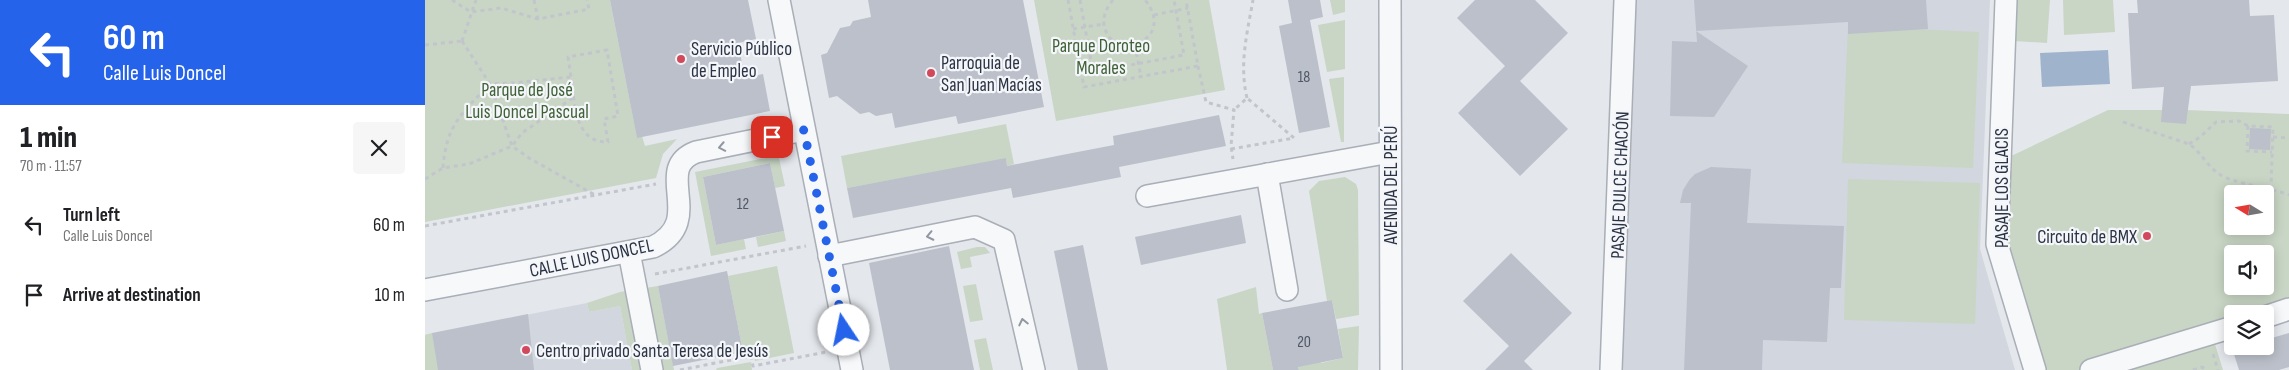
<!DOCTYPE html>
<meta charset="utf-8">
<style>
body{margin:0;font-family:"Sofia Sans Condensed",sans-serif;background:#f6f6f6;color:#202124;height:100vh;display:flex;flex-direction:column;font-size:19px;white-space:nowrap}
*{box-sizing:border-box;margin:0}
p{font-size:16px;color:#757577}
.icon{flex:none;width:28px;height:28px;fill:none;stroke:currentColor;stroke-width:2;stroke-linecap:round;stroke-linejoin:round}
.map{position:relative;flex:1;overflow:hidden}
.details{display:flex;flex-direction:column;background:#fff;width:425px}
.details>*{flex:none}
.guide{background:#2563eb;color:#fff;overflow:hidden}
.needle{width:32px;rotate:281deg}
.tools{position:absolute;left:1799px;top:185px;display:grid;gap:10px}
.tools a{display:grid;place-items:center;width:50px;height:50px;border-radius:5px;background:#fff;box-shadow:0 2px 12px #0003;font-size:25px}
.pin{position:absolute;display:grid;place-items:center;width:42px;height:42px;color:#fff;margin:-21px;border-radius:10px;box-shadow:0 2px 8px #0006}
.me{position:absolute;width:55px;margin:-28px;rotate:349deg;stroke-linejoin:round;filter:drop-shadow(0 0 4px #0008)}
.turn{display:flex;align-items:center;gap:18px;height:105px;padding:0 20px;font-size:22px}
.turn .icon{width:65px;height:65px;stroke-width:2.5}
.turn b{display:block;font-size:35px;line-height:42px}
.round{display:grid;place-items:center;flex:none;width:52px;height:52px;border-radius:5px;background:#f6f6f6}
.headline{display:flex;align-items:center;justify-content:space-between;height:85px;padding:0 20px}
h1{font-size:30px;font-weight:800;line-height:38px}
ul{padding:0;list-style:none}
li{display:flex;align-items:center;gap:15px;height:70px;padding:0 20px}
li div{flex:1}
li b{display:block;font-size:19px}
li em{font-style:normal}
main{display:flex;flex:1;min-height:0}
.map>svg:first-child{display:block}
</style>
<main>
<section class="details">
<div class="guide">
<div class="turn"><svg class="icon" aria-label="left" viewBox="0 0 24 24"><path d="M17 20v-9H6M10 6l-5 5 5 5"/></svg><div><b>60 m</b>Calle Luis Doncel</div></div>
</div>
<div class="headline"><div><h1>1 min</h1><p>70 m · 11:57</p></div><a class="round"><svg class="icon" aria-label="close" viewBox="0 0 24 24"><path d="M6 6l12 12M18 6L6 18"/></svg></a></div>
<ul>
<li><svg class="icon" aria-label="left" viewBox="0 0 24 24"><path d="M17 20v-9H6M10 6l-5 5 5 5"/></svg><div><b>Turn left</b><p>Calle Luis Doncel</p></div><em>60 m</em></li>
<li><svg class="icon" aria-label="arrive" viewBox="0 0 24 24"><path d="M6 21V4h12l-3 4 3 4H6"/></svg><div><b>Arrive at destination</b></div><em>10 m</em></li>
</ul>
</section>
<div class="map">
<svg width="1864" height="370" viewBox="0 0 1864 370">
<rect width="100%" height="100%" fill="#e4e7ec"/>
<g fill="#d2d6de">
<polygon points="1210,0 1565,0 1555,249 1590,370 1195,370"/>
<polygon points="162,303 164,312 195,306 207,370 0,370 0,335"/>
</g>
<g fill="#c9d6c5" fill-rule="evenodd">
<polygon points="0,0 185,0 212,137 217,136 220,146 252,139 238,154 231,178 0,222"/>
<polygon points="609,0 784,0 800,90 631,121"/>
<polygon points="905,0 920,0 920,12 908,15"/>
<polygon points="1590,0 1625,0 1622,43 1589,41"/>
<polygon points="1638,0 1688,0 1690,32 1639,35"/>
<polygon points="920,20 920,69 902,72 893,25"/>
<polygon points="1423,26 1554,32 1548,168 1417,163"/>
<polygon points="919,77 919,142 916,142 904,79"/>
<path d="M1683,110H1761L1864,114V317L1840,314H1808L1807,335L1789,341L1798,370H1616L1580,246L1584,157ZM1808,194H1840V226H1808ZM1808,254H1840V286H1808Z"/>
<polygon points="581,124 589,164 582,166 581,159 422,188 416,156"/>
<polygon points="351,156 354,158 360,186 350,188 345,163 278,177 291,245 319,239 321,249 286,256 270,172"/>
<polygon points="920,177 931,184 933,190 934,315 911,319 907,300 902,301 884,191 894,181"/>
<polygon points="1423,179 1555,183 1550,324 1419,320"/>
<polygon points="359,231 361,241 333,247 331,237"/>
<polygon points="552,247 560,247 565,253 545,257 547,267 536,269 532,252"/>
<polygon points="352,266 369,353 330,361 328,351 318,352 303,276"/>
<polygon points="551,284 558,320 545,322 538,286"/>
<polygon points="233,286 249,370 207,370 195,306 164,312 162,303 195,292"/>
<polygon points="831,287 834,314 837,313 848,370 802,370 792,299"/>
<polygon points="934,326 933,370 874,370 871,356 894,352 896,363 918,358 913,329"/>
<polygon points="7,333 13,370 0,370 0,335"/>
<polygon points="561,338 568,370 555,370 549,340"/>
<polygon points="326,362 327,370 291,370 292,368"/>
</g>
<polygon fill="#9fb4cc" points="1683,50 1685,84 1617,87 1615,53"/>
<g fill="#bbc0ca">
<polygon points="185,0 323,0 331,39 313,43 320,78 338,74 345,111 212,138"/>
<polygon points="443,0 598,0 619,107 533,124 531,116 470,128 467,113 451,116 444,112 435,114 412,96 404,98 396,55 402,53 415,28 425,26 428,21 446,17"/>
<polygon points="863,0 895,0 898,17 885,20 905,127 874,133 854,26 867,23"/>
<polygon points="1050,0 1110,0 1143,33 1095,81 1143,129 1095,176 1033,113 1080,66 1032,18"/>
<polygon points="1269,0 1501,0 1503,29 1423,34 1423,22 1271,31 1323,66 1289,117 1245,116 1247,41 1272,42"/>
<polygon points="1712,0 1824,0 1825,16 1849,15 1853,81 1766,86 1761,124 1736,122 1739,87 1707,89 1703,13 1713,13"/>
<polygon points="794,115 801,146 694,167 696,177 588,198 586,188 428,218 422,188 581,158 582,166 637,155 689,145 688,136"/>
<polygon points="1825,128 1846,129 1845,150 1824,149"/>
<polygon points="345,163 359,231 291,245 278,177"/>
<polygon points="1286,167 1326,169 1322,223 1419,226 1416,288 1405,288 1402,342 1338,340 1337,370 1259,370 1266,203 1255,203 1258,190 1265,179 1270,174"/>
<polygon points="816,215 821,243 716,265 710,237"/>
<polygon points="658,245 683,370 653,370 629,251"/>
<polygon points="524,246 549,370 465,370 444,263"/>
<polygon points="1086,253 1147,313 1099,361 1108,370 1060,370 1084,346 1038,301"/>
<polygon points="302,271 318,352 248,366 233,286"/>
<polygon points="907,300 918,358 873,367 874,370 848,370 837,313"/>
<polygon points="103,314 109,370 13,370 7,333"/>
<polygon points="1864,333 1864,367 1854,370 1814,370 1808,351 1822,346 1840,346 1840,340"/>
</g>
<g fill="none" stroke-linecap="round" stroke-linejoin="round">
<defs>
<g id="street">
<polyline points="354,0 427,370"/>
<polyline points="965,0 966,370"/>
<polyline points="1581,0 1572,244 1610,370"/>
<polyline points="842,174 862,290"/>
<polyline points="722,196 965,152"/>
<polyline points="204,252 227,370"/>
<polyline points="404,256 550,227 579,240 609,370"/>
<path d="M0,290L228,247C283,221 226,169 271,152L379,130"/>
<polyline points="1840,317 1864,309"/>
<polyline points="1186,370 1200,0"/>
<polyline points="1666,370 1808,327"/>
</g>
</defs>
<use href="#street" stroke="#a9aeb7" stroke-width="24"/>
<g stroke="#c2c5cb" stroke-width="3" stroke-dasharray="4 4" stroke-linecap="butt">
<polyline points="27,0 46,12 76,8 113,19 164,9 162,0"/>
<polyline points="109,0 113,19"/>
<polyline points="643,0 659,87 773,66 761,0"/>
<polyline points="655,0 668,72 759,55 749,0"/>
<path d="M688,0C682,7 678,15 679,25C687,65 753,40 720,0"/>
<polyline points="729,15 763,8"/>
<polyline points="648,29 679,24"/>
<polyline points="37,41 65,84 87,146 104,158 170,195"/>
<polyline points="37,41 51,0"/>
<polyline points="0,45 37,41"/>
<polyline points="710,45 716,77"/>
<polyline points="773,66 781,102 809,110 806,146 808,159"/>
<path d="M822,98C814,64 822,34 828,0"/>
<path d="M1698,122L1764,144C1776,152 1782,166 1794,174C1809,184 1844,187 1864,195"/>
<polyline points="1823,126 1822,151 1847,152"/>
<polyline points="1848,137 1864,138"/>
<polyline points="1764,144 1775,137 1791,122 1814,121 1823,126 1848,127 1846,188"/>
<polyline points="806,149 869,138 822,98 809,110"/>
<path d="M18,168C21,125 37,113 65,84L88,83L146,77C150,102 149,143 183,142L179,119L193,116L182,50L143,57L146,77"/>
<polyline points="0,179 18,168 44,164 87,146 97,133 149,97"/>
<polyline points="0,226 231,184"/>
<polyline points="230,274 381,246"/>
<polyline points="1788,354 1793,370"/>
<polyline points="255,370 326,356 328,366 401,352"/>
<polyline points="1768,370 1777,367 1781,370"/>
</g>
<use href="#street" stroke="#f7f8fa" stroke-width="21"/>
</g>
<defs><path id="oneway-chevron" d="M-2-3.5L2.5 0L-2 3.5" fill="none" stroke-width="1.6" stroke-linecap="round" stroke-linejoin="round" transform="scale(1.25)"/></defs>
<g stroke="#9196a0">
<use href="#oneway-chevron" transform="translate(297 147) rotate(169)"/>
<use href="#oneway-chevron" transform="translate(505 236) rotate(168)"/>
<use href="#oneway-chevron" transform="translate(598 322) rotate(-103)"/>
</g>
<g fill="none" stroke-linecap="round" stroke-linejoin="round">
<polyline stroke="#2563eb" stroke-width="9" stroke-dasharray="0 16.2" points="347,137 379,130 419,330"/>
</g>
<g fill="#d1495b" stroke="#f4f6f9" stroke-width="2">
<circle cx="256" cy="59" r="5"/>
<circle cx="506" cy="73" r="5"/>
<circle cx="1722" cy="236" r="5"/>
<circle cx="101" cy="350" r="5"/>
</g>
<g text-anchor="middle" stroke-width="4.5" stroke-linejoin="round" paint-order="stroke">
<g font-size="16" fill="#4f5766">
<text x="879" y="82">18</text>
<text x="318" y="209">12</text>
<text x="879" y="347">20</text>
</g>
<g font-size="19" fill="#3f6138" stroke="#f4f6f9">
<text x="676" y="52">Parque Doroteo<tspan x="676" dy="22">Morales</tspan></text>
<text x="102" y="96">Parque de José<tspan x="102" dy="22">Luis Doncel Pascual</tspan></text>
</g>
<g font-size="19" fill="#2b3445" stroke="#f4f6f9" text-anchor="start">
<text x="266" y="55">Servicio Público<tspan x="266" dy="22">de Empleo</tspan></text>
<text x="516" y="69">Parroquia de<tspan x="516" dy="22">San Juan Macías</tspan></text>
<text x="1712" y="243" text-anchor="end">Circuito de BMX</text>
<text x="111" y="357">Centro privado Santa Teresa de Jesús</text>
</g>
<g font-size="19" fill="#2b3445" stroke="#f4f6f9">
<text transform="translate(965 185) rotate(-90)" y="7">AVENIDA DEL PERÚ</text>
<text transform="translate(1194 185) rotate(-88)" y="7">PASAJE DULCE CHACÓN</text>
<text transform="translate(1576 188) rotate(-90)" y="7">PASAJE LOS GLACIS</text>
<text transform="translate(166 257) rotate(-12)" y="7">CALLE LUIS DONCEL</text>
</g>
</g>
</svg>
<div class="tools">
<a><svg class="needle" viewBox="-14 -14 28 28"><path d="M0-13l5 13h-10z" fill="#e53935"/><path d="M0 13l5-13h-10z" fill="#757577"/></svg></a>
<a><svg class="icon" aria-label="sound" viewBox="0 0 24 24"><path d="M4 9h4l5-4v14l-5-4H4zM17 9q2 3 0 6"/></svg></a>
<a><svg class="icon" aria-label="layers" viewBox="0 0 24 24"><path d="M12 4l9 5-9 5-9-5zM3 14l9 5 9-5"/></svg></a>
</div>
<div class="pin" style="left:347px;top:137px;background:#d93025"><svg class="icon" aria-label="arrive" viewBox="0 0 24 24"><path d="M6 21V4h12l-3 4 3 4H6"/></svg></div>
<svg class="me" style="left:419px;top:330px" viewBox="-20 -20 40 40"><circle r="19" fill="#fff"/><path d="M0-13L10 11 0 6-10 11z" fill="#2563eb"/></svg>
</div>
</main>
